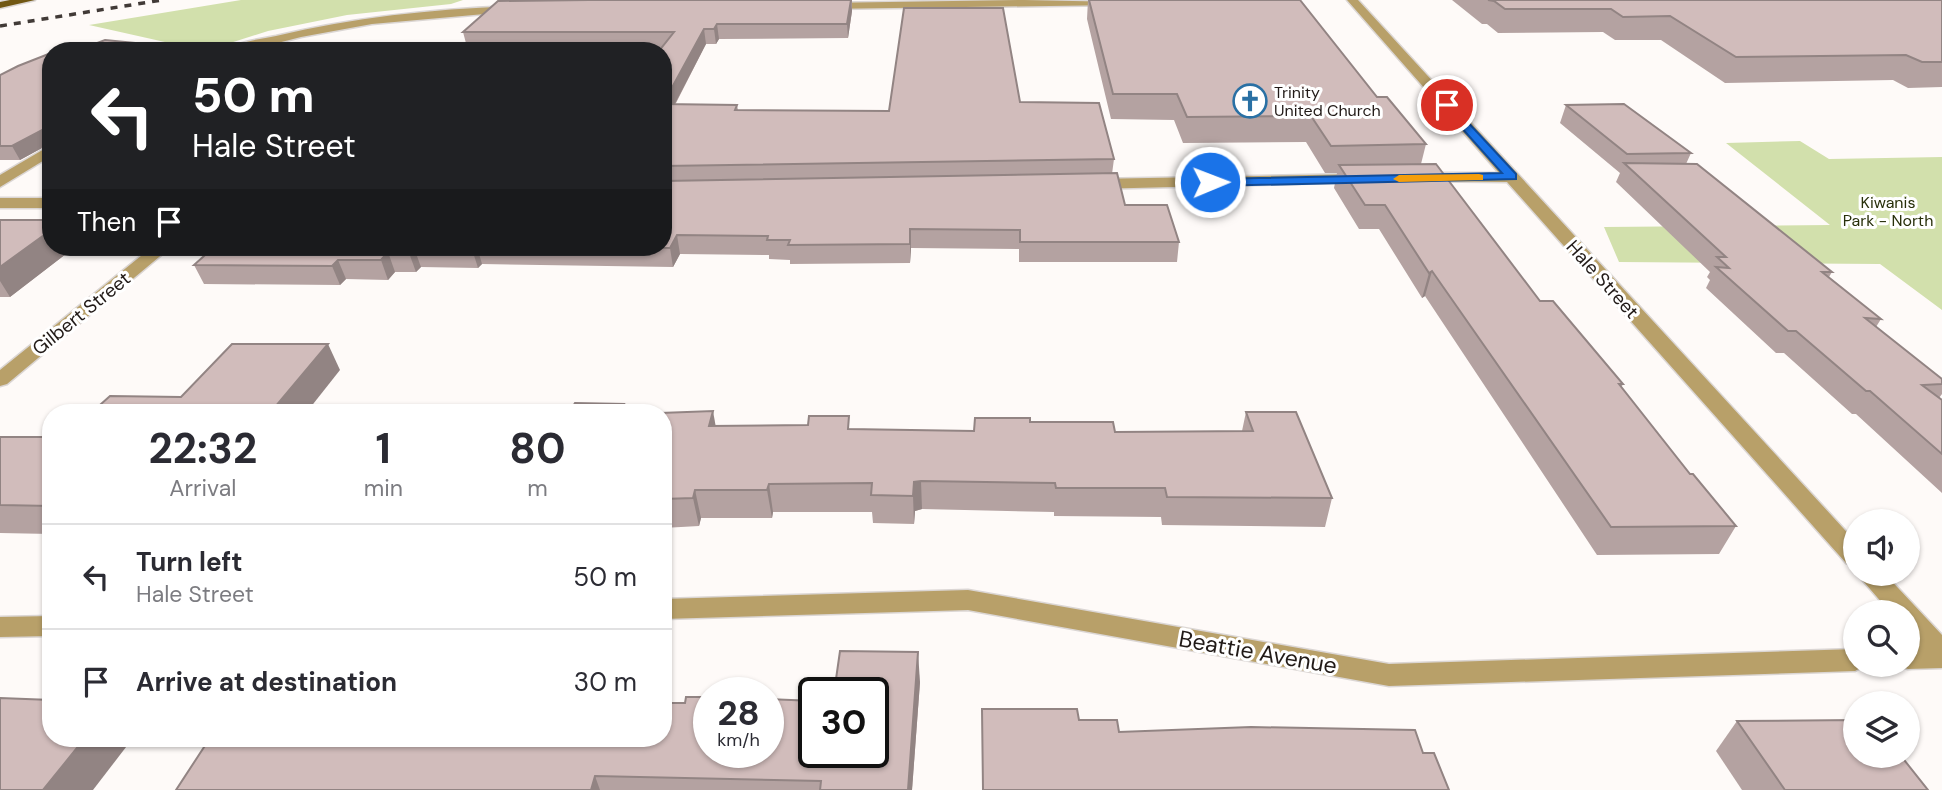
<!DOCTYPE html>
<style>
body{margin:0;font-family:"DM Sans",sans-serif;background:#f7f7f7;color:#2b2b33;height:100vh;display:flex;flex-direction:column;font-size:26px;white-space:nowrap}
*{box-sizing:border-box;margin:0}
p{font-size:23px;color:#7c7c81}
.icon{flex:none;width:38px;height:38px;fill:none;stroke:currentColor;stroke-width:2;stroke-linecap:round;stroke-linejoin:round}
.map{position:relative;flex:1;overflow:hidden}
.drawer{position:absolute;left:42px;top:404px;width:630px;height:343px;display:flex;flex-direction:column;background:#fff;border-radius:28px;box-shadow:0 2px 5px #0004}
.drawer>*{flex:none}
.hud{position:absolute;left:42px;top:42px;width:630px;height:214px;border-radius:28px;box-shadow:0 2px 5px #0004;background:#202124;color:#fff;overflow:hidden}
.tools{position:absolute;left:1843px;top:509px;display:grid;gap:14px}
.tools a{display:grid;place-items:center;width:77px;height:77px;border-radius:50%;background:#fff;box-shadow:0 2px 5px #0004;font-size:35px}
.speed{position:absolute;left:693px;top:677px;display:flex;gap:14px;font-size:35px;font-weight:700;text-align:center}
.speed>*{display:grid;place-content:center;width:91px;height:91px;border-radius:50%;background:#fff;box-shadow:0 2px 5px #0004;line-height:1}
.speed small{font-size:18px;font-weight:400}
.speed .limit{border:4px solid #111;border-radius:10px;background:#fff;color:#111}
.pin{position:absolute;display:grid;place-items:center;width:60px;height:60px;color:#fff;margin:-30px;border:4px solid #fff;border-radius:50%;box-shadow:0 2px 7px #0007}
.me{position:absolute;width:77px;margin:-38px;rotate:89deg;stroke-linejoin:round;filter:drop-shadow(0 0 5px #0008)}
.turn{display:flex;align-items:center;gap:24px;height:147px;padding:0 35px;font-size:32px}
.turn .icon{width:91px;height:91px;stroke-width:2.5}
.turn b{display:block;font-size:49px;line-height:60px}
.then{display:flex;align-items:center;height:66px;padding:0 35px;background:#0003;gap:14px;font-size:26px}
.eta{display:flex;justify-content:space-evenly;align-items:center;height:119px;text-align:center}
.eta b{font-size:42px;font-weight:700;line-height:49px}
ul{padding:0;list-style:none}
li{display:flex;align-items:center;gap:21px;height:105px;padding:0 35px;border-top:2px solid #e1e1e2}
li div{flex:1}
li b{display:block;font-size:26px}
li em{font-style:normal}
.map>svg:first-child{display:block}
</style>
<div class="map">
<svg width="1942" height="790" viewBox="0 0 1942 790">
<rect width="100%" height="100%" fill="#fefaf8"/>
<g fill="#d2e0ac">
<polygon points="241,0 463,0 451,4 347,15 268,31 205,51 89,25"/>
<polygon points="1800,141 1829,159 1942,157 1942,310 1880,264 1619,262 1604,227 1830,225 1726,143"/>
</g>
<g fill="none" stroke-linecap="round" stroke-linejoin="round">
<defs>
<g id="minor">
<polygon points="1024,0 1122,2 1117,5 824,9 819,6 824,3"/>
<polygon points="1347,0 1358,0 1855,541 1855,566 1846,563 1507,182 1414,181 1411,178 1419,173 1499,173"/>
<path d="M515,6L519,7V11L372,24L301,37L246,51H225C237,42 260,39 276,36C355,17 434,9 515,6Z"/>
<polygon points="51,145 51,156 0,187 0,175"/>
<polygon points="1362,174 1367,176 1370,179 1367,182 1094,189 1086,184 1094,179"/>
<rect x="0" y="198" width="51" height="10"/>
<polygon points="152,247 171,247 7,384 0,386 0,370"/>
<polygon points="1857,574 1885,574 1942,635 1942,668 1908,669 1898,666 1908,665 1908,647 1919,647 1908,633 1908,612 1890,612"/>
<polygon points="968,590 1389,664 1855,649 1855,665 1866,665 1855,671 1389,686 968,610 663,619 663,599"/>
<polygon points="51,616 51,636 0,637 0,617"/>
</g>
<polygon id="major" points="10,0 35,0 0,8 0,2"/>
</defs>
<use href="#minor" stroke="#dbd6d4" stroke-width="3"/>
<use href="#major" stroke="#dbd6d4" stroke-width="3"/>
<use href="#minor" fill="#b8a069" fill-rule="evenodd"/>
<use href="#major" fill="#715713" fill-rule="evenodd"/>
<polyline stroke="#413a37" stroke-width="3.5" stroke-dasharray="7 7" stroke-linecap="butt" points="0,26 162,0"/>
</g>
<g fill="#b4a2a1">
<polygon points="513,0 852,0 852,11 848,38 719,39 716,44 706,44 675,105 737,105 738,110 889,111 1020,102 1114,159 1112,174 1125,205 1179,242 1177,262 1019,262 1019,249 911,248 910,263 790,264 790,260 769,259 769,255 680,254 673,267 482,264 478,268 421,267 416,272 395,272 388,280 346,279 340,285 204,284 194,265 214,247 663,247 663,51 662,47 467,47 463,32 513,1"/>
<polygon points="1088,0 1300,0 1377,97 1426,144 1421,164 1540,301 1623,384 1621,388 1690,474 1736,526 1719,554 1597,555 1425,296 1422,298 1379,229 1359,229 1334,188 1337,173 1325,173 1306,142 1183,143 1174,120 1111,119 1087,19"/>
<polygon points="1452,0 1942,0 1942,87 1908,88 1893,80 1725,83 1661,40 1615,40 1603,32 1498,33 1487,24 1482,24"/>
<polygon points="51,53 51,160 49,160 42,148 20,160 0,160 0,75"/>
<polygon points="1566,105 1691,153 1686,164 1832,272 1829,277 1881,319 1876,327 1942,379 1942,394 1939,398 1942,400 1942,493 1856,414 1852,414 1784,353 1776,353 1706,288 1710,280 1707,277 1710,272 1616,182 1620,173 1560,123"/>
<polygon points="0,220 51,247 75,247 10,297 0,297"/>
<polygon points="1246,412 1332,498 1325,527 1162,525 1161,517 1054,516 1054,512 922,509 915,511 914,524 873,523 872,512 773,512 772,518 701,518 699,526 663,528 663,413 715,426 974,431 1030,422 1115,432 1242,431"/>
<polygon points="0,437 51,437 51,534 0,533"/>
<polygon points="920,682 912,790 176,790 814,752"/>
<polygon points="1737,721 1928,790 1742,790 1716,751"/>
</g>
<g fill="#928483">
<polygon points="851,0 852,11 848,38 847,24"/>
<polygon points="717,24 719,39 716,44 714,29"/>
<polygon points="704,29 706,44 666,121 663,104"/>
<polygon points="44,129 51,141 41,146 42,148 20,160 12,146"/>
<polygon points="910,229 911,248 910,263"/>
<polygon points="51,230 51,247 75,247 10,297 0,281 0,267"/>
<polygon points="677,235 680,254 673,267 670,248"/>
<polygon points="474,247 477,247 482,264 478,268 472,249"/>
<polygon points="414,248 421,267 416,272 409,253"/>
<polygon points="388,252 395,272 388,280 381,260"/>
<polygon points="338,260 346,279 340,285 332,266"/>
<polygon points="1432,271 1425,296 1422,298 1429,273"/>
<polygon points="328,344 340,370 306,413 275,407"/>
<polygon points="624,404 626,413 620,413"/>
<polygon points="339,407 342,413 334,413"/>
<polygon points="713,411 718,439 709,426"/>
<polygon points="921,481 922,509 915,511 914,524 913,496 914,482"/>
<polygon points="769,484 773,512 772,518 767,490"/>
<polygon points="695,490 701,518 699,526 693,498"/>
<polygon points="918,652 920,682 912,790 908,790"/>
<polygon points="85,738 133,738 93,790 43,790"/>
<polygon points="595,776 600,790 591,790"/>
</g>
<g fill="#d1bcbb" stroke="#928483" stroke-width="2">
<polygon points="589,0 851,0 847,24 717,24 714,29 704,29 663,104 737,105 735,110 889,111 904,8 1003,8 1020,102 1099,103 1114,159 663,166 663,51 659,51 674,32 463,32 498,1"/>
<polygon points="1089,0 1300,0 1377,97 1387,97 1426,144 1331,146 1311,116 1187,117 1177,94 1113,94"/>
<polygon points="1488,0 1942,0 1942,62 1922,62 1906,55 1736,57 1670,16 1623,17 1611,9 1505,9 1494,1"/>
<polygon points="105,40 216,51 57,51 75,44 92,45"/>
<polygon points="51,53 51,146 41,146 46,142 44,129 12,146 0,146 0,75 18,66"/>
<polygon points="1624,104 1691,153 1627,154 1566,105"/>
<polygon points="1624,163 1697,164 1832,272 1822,272 1881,319 1865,318 1942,379 1942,384 1922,385 1942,400 1942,454 1870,391 1866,391 1796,331 1788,331 1716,267 1729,268 1717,257 1726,257"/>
<polygon points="1436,164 1540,301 1553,301 1623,384 1619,384 1690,474 1693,474 1736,526 1611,527 1432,271 1429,273 1385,205 1365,205 1339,165"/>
<polygon points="1117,173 1125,205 1167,205 1179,242 1020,242 1020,230 910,229 910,244 788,245 790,240 767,240 768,236 677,235 670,248 624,247 663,247 663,181"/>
<polygon points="0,220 51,220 51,230 0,267"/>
<polygon points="214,247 474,247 472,249 414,248 409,253 388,252 381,260 338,260 332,266 194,265"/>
<polygon points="232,344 328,344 275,407 339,407 334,413 91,413 110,396 181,397"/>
<polygon points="575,403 624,404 620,413 569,413"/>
<polygon points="713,411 709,426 808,425 809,416 849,416 848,429 974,431 975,418 1030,418 1030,422 1113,422 1115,432 1253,431 1246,412 1296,412 1332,498 1167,497 1165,488 1056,488 1055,483 921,481 914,482 913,496 871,495 872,483 769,484 767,490 695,490 693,498 663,499 663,413 660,413"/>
<polygon points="0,437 51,437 51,506 0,505"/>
<polygon points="840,651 918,652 908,790 820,790 821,781 595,776 591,790 176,790 210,738 663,738 663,703 685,703 686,697 709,697 709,752 768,752 768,699 814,701 814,752 873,752 873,693 834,693"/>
<polygon points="0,698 51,700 51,738 85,738 43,790 0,790"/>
<polygon points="982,709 1077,709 1079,720 1117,720 1119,732 1251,727 1415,730 1423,753 1434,753 1449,790 983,790"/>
<polygon points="1855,720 1855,756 1901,756 1928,790 1785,790 1737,721"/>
</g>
<polygon fill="#1a73e8" stroke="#114b97" stroke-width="2" points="1443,103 1450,103 1516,174 1516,179 1210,186 1205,182 1210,179 1502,173 1443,107"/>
<polygon fill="#f59e0b" points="1479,174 1483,175 1483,180 1399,182 1393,179 1399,175"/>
<defs>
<symbol id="church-ring" viewBox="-11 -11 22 22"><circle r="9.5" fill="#fff" stroke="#2970a4" stroke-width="1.5"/><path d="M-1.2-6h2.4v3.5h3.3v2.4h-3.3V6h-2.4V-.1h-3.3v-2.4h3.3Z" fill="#2970a4"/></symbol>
</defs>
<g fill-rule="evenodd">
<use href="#church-ring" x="1231" y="82" width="38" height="38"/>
</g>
<g text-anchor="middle" stroke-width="6" stroke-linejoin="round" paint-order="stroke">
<g font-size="16" fill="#211a17" stroke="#fff" text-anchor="start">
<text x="1274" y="98">Trinity<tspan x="1274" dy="18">United Church</tspan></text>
</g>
<g font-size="16" fill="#28300b" stroke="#fff">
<text x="1888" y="208">Kiwanis<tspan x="1888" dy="18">Park - North</tspan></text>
</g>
<g font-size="19" fill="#211a17" stroke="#fff">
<text transform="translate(1603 279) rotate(48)" y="7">Hale Street</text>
<text transform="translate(81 313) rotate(-39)" y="7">Gilbert Street</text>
</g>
<g font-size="23" fill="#211a17" stroke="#fff">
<text transform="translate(1258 652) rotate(10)" y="8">Beattie Avenue</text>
</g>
</g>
</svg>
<div class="tools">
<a><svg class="icon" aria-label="sound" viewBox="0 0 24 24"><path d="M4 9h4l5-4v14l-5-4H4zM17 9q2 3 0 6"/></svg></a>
<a><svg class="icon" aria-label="search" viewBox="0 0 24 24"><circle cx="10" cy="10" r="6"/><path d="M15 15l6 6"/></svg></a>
<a><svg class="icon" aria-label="layers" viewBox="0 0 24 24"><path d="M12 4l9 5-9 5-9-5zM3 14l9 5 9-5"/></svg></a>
</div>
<div class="speed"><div>28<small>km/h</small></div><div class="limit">30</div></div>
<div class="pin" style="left:1447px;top:105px;background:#d93025"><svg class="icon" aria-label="arrive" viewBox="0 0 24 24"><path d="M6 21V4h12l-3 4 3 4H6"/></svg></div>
<svg class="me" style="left:1210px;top:182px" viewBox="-20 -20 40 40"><circle r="17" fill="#1a73e8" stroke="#fff" stroke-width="3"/><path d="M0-11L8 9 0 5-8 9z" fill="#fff"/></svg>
<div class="hud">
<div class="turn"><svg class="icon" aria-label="left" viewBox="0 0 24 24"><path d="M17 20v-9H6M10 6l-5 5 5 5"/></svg><div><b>50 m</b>Hale Street</div></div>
<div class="then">Then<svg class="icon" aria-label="arrive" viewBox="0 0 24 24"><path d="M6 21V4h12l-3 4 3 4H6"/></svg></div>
</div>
<section class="drawer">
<div class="eta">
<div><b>22:32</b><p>Arrival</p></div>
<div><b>1</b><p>min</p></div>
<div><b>80</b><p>m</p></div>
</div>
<ul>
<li><svg class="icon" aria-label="left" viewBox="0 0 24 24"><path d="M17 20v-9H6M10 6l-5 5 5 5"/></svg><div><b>Turn left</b><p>Hale Street</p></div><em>50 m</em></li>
<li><svg class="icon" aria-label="arrive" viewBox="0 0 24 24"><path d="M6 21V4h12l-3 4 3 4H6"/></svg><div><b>Arrive at destination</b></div><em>30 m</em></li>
</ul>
</section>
</div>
